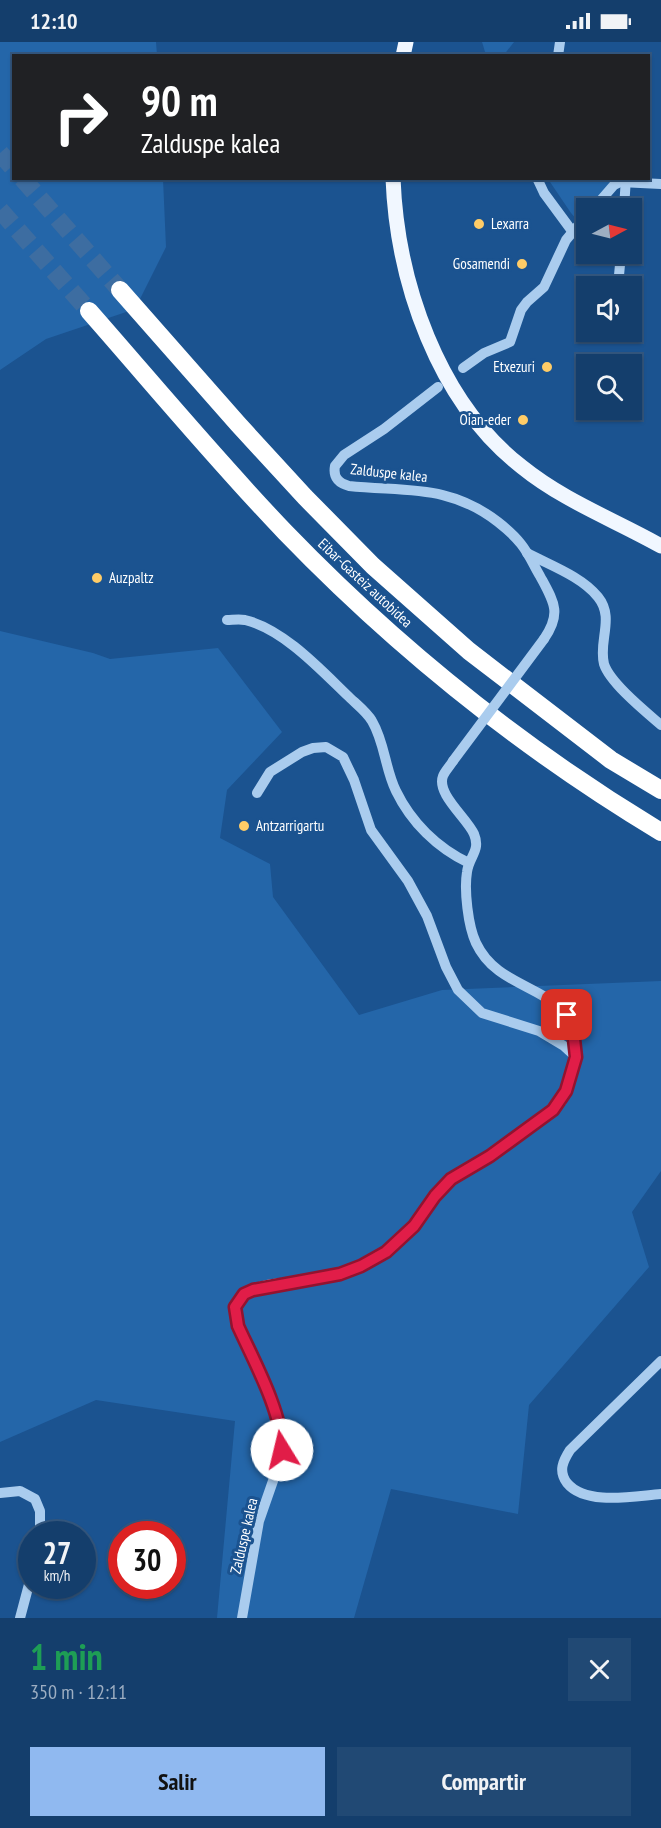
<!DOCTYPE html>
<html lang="es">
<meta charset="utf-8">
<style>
body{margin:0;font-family:"PT Sans Narrow",sans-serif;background:#214974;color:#f1f3f6;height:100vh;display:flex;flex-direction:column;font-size:22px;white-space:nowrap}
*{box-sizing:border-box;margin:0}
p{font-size:20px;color:#9daec2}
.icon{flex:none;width:33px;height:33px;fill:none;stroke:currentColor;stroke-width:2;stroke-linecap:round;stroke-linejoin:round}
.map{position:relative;height:1576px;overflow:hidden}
.details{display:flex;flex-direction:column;background:#143e6c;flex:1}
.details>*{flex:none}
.hud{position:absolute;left:12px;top:12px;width:638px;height:126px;border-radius:0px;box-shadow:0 2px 4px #0004,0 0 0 2px #33577f;background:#202124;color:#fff;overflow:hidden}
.needle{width:39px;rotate:83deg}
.buttons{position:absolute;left:576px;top:156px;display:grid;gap:12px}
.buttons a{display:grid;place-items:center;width:66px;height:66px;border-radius:0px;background:#143e6c;box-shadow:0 2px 4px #0004,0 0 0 2px #33577f;font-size:30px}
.speed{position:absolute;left:18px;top:1479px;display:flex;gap:12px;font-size:30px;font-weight:700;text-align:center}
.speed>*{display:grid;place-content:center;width:78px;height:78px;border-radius:50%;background:#143e6c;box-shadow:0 2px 4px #0004,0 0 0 2px #33577f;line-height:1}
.speed small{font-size:15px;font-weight:400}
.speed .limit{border:9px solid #d22;background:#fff;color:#111}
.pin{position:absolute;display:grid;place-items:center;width:51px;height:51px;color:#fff;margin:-26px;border-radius:12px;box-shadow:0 3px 9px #0006}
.me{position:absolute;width:66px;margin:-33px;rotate:351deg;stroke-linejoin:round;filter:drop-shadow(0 0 4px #0008)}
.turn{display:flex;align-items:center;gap:21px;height:126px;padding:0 30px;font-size:27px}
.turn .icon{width:78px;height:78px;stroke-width:2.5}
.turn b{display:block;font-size:42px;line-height:51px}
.round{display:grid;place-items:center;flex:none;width:63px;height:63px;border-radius:0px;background:#214974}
.headline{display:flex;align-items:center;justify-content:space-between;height:102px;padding:0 30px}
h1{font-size:36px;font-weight:700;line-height:45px;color:#1e9e55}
.action{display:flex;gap:12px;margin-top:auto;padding:12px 30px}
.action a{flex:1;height:69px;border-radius:0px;background:#90b9f0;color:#111;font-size:24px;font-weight:700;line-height:69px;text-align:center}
.action a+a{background:#214974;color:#f1f3f6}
.status{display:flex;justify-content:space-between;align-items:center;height:42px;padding:0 30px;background:#143e6c;direction:ltr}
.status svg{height:16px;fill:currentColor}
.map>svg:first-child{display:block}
</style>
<div class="status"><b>12:10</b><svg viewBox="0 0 49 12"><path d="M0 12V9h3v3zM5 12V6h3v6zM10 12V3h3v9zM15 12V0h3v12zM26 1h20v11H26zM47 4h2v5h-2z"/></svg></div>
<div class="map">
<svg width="661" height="1576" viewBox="0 0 661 1576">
<rect width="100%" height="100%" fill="#1b5390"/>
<g fill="#2466a9">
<polygon points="0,0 156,0 157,13 14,14 14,136 163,137 166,205 135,267 46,297 0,328"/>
<polygon points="482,0 514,0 503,14 486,13"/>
<path d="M548,137H614C604,153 590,165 577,178L571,171Z"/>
<polygon points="0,589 93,611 110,617 218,606 282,690 227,748 220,796 270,822 273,855 359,973 442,948 661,939 661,1129 632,1170 649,1225 529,1363 518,1472 391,1447 354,1576 217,1576 235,1379 96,1358 0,1400"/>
</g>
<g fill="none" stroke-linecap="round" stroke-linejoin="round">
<g stroke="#3d6da1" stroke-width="18" stroke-dasharray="18 9" stroke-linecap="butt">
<polyline points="0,111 14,127"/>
<polyline points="22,136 120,248"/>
<polyline points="0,168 89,269"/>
</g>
<g stroke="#ace" stroke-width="10">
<polyline points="558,14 560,0"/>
<polyline points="537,136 544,151 572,189"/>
<polyline points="594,166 614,143 620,140 661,142"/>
<polyline points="624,166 626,136"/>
<polyline points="618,244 621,212"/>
<polyline points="617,291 617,290"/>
<polyline points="463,326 484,311 510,300 521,268 527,260 544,245 566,198 586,174"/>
<path d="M438,345L384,387L344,413L335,424C333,435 338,441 349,444C407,450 449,442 498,480C507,487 514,493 521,502C529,512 534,524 540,534C554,560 562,571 544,597"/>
<path d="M527,511C549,523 581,534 598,555C615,576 598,599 604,622C610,641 646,670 661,683"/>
<path d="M227,578C232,578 239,577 245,578C283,587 320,627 347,653C355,661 367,670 372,679C385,701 385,727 396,749C411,780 437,806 469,821"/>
<polyline points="257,751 270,730 302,710 313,706 326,705 343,715 354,738 371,788 408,839 427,874 446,925 458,948 482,971 539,989 564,1004 576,1015"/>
<path d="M661,1319L570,1408C563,1419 558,1429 567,1441C586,1464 634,1454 661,1452"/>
<polyline points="0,1451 20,1449 35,1457 40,1469 40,1492"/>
<polyline points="20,1576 32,1531"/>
<path d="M242,1576L259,1479L281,1416L282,1399L273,1365L238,1284C234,1271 233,1260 245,1252C263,1239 291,1241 312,1238C328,1235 344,1231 360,1225C385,1215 406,1195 422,1173C430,1161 438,1147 450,1138C461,1129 476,1123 489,1115C505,1104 521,1092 537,1080C545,1074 555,1068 561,1060C568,1049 569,1037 573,1025C578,1009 576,978 561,966C533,942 494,939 476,901C468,884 464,848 467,830C469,814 481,809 474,792C467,776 436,752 443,734C445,729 450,724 453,719"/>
</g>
<g stroke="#f1f7ff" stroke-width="15">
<polyline points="403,14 406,0"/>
<path d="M393,136C397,240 438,360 522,425C564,459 615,478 661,504"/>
</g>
<g stroke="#fff" stroke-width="18">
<polyline points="120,248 238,382 305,455 373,524 469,609 611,718 661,748"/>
<path d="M89,269C154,343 217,419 285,490C397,606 523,707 661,790"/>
</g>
<polyline stroke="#ace" stroke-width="10" points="453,719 544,597"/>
</g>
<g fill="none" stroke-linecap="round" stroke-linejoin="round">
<defs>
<path id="route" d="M282,1408C283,1372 253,1317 238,1284L235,1265L244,1252L253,1248L340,1232L361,1224L386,1210L414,1184L435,1154L451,1137L490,1114L553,1068L566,1049L576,1015L574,997L567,973"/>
</defs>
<use href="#route" stroke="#92132f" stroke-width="15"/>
<use href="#route" stroke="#e11d48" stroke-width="10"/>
</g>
<g fill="#ffcc67" stroke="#1b5390" stroke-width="2">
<circle cx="479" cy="182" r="6"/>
<circle cx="522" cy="222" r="6"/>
<circle cx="547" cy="325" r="6"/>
<circle cx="523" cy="378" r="6"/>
<circle cx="97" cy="536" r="6"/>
<circle cx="244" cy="784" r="6"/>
</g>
<g text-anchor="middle" stroke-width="6" stroke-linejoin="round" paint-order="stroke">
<g font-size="15" fill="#fff" stroke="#1b5390" text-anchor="start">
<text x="491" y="187">Lexarra</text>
<text x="510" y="227" text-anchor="end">Gosamendi</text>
<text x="535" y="330" text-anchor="end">Etxezuri</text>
<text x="511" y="383" text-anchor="end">Oian-eder</text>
<text x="109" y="541">Auzpaltz</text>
<text x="256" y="789">Antzarrigartu</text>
</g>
<g font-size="15" fill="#fff" stroke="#1b5390">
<text transform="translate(389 431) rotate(6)" y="5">Zalduspe kalea</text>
<text transform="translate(365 541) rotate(43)" y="5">Eibar-Gasteiz autobidea</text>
<text transform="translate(244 1494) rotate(-77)" y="5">Zalduspe kalea</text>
</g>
</g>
</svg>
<div class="buttons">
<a><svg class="needle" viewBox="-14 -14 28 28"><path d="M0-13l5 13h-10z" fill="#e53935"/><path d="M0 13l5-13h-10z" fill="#9daec2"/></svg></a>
<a><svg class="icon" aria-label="sound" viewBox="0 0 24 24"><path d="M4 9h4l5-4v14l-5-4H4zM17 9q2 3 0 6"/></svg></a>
<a><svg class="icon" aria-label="search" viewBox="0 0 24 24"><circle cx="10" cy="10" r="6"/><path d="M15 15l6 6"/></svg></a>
</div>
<div class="speed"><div>27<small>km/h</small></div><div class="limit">30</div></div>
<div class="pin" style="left:567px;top:973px;background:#d93025"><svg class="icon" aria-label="arrive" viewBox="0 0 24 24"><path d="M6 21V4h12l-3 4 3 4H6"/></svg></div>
<svg class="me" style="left:282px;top:1408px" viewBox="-20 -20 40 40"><circle r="19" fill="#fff"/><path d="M0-13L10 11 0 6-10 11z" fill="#e11d48"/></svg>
<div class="hud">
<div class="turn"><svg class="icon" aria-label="right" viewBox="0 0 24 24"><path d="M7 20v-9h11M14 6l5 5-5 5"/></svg><div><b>90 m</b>Zalduspe kalea</div></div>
</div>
</div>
<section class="details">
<div class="headline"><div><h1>1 min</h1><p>350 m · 12:11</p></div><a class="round"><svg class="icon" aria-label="close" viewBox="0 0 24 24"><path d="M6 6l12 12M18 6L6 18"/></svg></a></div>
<div class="action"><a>Salir</a><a>Compartir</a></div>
</section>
